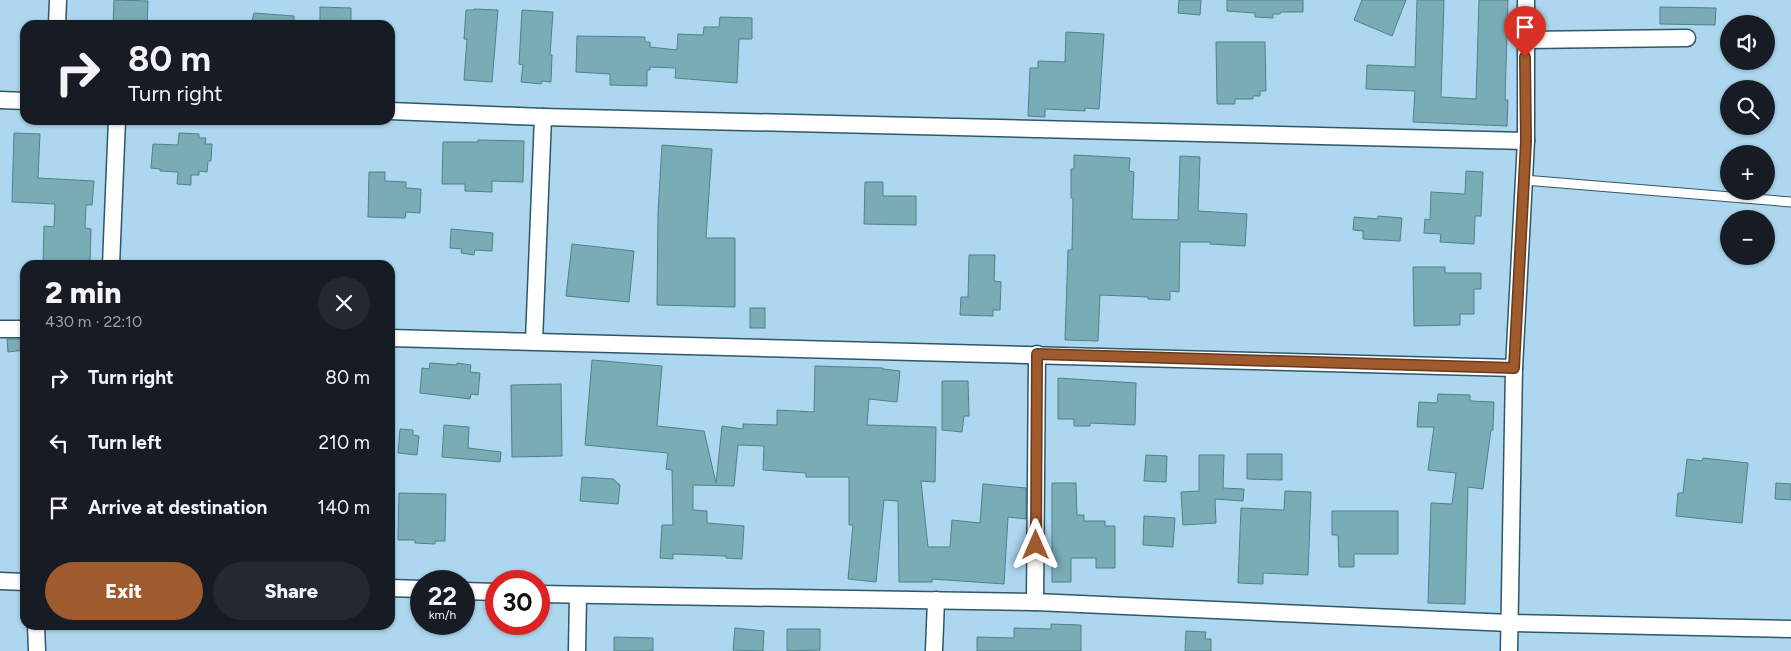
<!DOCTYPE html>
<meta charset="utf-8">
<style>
body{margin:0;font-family:Figtree,sans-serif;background:#242831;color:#f1f3f6;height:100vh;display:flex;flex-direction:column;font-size:19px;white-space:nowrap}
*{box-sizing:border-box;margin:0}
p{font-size:16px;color:#9ea1a6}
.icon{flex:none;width:28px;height:28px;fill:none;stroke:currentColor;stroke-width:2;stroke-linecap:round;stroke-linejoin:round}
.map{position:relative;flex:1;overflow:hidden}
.sheet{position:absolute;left:20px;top:260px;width:375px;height:370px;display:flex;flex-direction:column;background:#171b24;border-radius:15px;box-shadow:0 1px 4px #0004}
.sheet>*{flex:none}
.hud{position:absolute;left:20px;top:20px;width:375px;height:105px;border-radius:15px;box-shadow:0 1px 4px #0004;background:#171b24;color:#f1f3f6;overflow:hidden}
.fabs{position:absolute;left:1720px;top:15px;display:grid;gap:10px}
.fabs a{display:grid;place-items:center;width:55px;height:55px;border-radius:50%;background:#171b24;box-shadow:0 1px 4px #0004;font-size:25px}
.speed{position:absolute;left:410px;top:570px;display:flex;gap:10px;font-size:25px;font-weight:700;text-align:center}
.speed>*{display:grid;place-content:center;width:65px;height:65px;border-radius:50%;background:#171b24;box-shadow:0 1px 4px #0004;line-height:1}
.speed small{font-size:12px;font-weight:400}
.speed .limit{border:8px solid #d22;background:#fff;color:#111}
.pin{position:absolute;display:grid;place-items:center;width:42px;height:42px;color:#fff;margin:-51px -21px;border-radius:50% 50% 50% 0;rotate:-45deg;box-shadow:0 0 5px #0007}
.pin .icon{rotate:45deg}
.me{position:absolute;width:55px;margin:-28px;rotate:0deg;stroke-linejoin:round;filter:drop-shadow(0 0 4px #0008)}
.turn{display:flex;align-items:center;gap:18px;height:105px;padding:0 25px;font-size:22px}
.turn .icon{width:65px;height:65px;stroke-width:2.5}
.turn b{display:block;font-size:35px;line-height:42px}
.round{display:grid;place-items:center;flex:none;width:52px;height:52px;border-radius:26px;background:#242831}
.overview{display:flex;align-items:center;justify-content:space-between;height:85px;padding:0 25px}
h1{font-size:30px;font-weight:800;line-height:38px}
.primary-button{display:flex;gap:10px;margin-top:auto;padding:10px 25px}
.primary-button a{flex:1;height:58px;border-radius:30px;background:#9f5a2d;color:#fff;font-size:20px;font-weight:800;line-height:58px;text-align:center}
.primary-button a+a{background:#242831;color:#f1f3f6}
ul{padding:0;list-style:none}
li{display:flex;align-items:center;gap:15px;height:65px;padding:0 25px}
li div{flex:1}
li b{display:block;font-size:19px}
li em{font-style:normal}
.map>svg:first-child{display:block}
</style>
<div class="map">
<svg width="1791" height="651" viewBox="0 0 1791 651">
<rect width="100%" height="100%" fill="#acd7ee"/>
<g fill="#7aacb6" stroke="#50818b">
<polygon points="114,0 148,1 147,25 113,25"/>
<polygon points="1179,0 1201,0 1200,15 1178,13"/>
<polygon points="1227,0 1303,0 1303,12 1281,12 1280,14 1273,14 1273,18 1255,17 1255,13 1227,11"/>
<polygon points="1362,0 1406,0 1392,36 1354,20"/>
<polygon points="1417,0 1444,0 1441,97 1476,99 1479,0 1508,0 1505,100 1508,100 1507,126 1413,122 1415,91 1366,89 1367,65 1415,67"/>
<polygon points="320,7 351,8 351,25 320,25"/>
<polygon points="1660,7 1716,8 1715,25 1660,24"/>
<polygon points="474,9 498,10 492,82 464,80 467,39 464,39 466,10 474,10"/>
<polygon points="522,10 553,12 550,55 552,55 551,82 542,81 541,84 521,82 523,65 519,64"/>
<polygon points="254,13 294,16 294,25 251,25"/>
<polygon points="720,17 752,18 752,39 739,39 737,83 675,78 676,68 650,67 650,70 647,70 647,86 610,85 610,74 576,72 577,36 645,37 645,42 650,42 650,47 677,50 678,34 703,35 704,27 719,27"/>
<polygon points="1066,32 1104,34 1099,109 1085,108 1085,111 1045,109 1045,117 1028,116 1030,68 1038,68 1038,61 1065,62"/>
<polygon points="1216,42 1265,42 1266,91 1260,91 1260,96 1253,96 1253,99 1235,99 1235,104 1217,104"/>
<polygon points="14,133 40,134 38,178 94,181 92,205 86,205 85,228 91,229 90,265 43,265 44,226 54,227 55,204 12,202"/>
<polygon points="179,133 199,134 199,138 206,138 205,144 212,144 211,161 208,161 207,172 199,171 199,175 191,175 191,185 177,184 178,172 160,171 160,169 151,168 153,144 178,145"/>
<polygon points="478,140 524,141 523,182 492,181 492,192 465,191 465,184 442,184 443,142 478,142"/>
<polygon points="662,145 712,149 706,238 735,238 735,307 657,305 658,213"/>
<polygon points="1074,155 1130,158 1129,171 1134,172 1132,219 1178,220 1180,156 1200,157 1198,211 1247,214 1245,246 1210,244 1210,242 1180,242 1179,292 1170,291 1170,300 1148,299 1148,297 1100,295 1098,341 1065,340 1068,250 1072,250 1073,198 1071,198 1071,169 1074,169"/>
<polygon points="1466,171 1483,172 1481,216 1475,216 1474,244 1440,242 1441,234 1424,233 1425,219 1430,220 1431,192 1465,194"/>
<polygon points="369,172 385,172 385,181 406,182 406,188 421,189 420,213 406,212 405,218 368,217"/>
<polygon points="865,182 883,182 883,196 916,196 916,225 864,224"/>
<polygon points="1378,216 1402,218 1400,241 1363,239 1363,231 1353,230 1354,217 1378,219"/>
<polygon points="451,229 493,233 492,251 475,250 474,255 461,253 462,249 450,248"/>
<polygon points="572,244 634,251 629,302 566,296"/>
<polygon points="969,255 995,255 994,281 1001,282 1000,310 993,310 993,316 960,315 961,297 968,297"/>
<polygon points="1413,267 1445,267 1445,273 1481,273 1481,289 1474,289 1474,314 1460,314 1460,325 1414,326"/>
<rect x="750" y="308" width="15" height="20"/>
<polygon points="7,339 24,339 25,350 8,352"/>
<polygon points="592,360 662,366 657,426 704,431 716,483 722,426 743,429 743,424 777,425 777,410 814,412 815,366 883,368 883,369 900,371 897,402 869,399 867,425 936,427 935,482 921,481 928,547 950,547 952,520 980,523 983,484 1026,488 1026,519 1008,517 1004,584 932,579 932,582 899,582 898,501 884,500 876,582 848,579 853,525 849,525 849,477 806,477 806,473 763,470 764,446 738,445 734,486 693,485 693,510 707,511 707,523 744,526 742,559 726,558 726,556 673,554 673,559 660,558 662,525 673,525 672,470 666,469 668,453 585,445"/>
<polygon points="430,363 457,365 457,363 471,365 470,372 480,373 478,395 471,394 470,399 420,393 422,368 429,369"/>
<polygon points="1058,378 1136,383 1135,425 1090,423 1090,426 1074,426 1074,419 1058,419"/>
<polygon points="942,381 968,381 969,416 964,416 962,432 942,430"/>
<polygon points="561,384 562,456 512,457 511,385"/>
<polygon points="1438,394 1470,395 1470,401 1494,402 1493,430 1491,430 1483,489 1468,487 1465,604 1428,603 1431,503 1452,504 1456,473 1428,470 1434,427 1417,427 1419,402 1437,403"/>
<polygon points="444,425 469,427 468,448 501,452 500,462 442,457"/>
<polygon points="400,429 413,430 413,435 419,436 417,455 398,453"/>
<polygon points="1247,454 1282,454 1282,480 1247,479"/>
<polygon points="1146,455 1167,456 1166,482 1144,481"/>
<polygon points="1199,455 1224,455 1223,488 1244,489 1243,501 1215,499 1216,523 1183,525 1181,492 1199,491"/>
<polygon points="1703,458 1748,463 1742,523 1676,516 1678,493 1683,493 1687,459 1702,461"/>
<polygon points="582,477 613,479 620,485 618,504 580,501"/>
<polygon points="1052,483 1076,483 1077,515 1084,515 1084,521 1105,521 1105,526 1115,526 1115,568 1096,568 1096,558 1071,558 1071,582 1052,582"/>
<polygon points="1776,483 1791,484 1791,500 1775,499"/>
<polygon points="1285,491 1311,492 1308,575 1263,573 1263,584 1238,583 1241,508 1284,510"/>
<polygon points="399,493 446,494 445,541 435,541 435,544 415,543 415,540 398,540"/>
<polygon points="1332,511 1398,511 1398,554 1354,554 1354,567 1339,567 1338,535 1332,535"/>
<polygon points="1144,516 1175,518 1173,547 1143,545"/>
<polygon points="1051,624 1081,625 1081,651 977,651 977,637 1014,638 1014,628 1051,629"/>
<polygon points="735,628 764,631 763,651 733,650"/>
<polygon points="787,629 820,629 820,650 787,651"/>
<polygon points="1186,631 1206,632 1205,639 1211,639 1211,651 1185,651"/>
<polygon points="614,637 653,638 653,651 614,651"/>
</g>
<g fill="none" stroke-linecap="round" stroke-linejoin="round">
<defs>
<polyline id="service" points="1523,180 1791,202"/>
<g id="minor">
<polyline points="57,25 58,0"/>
<polyline points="1525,40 1687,38"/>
<polyline points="0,100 25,101"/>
<polyline points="390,111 543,117 1526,141"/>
<polyline points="111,265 117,120"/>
<polyline points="0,329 25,329"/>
<polyline points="390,338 1514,368"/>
<polyline points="534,341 543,117"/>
<polyline points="0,581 25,582"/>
<polyline points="390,588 421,589"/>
<polyline points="464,591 496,592"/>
<polyline points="539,594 1035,602 1510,623 1791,629"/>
<polyline points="1035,602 1037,354"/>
<polyline points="36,625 37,651"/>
<polyline points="577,651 578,595"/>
<polyline points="934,651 936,600"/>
<polyline points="1509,651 1514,368 1526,141 1526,0"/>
</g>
</defs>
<use href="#service" stroke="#2f576a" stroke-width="11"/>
<use href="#minor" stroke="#2f576a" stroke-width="19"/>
<use href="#service" stroke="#fff" stroke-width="9"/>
<use href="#minor" stroke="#fff" stroke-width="16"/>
</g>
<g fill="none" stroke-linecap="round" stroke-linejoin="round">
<defs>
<polyline id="route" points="1036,545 1037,354 1514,368 1526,141 1525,57"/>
</defs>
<use href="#route" stroke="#673a1d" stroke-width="12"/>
<use href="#route" stroke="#9f5a2d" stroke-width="9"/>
</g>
</svg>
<div class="fabs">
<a><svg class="icon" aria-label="sound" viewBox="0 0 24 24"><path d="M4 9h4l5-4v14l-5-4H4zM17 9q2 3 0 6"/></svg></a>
<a><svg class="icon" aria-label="search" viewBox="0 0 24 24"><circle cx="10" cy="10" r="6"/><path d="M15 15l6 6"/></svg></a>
<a>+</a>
<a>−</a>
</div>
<div class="speed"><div>22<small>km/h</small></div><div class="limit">30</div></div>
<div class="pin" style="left:1525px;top:57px;background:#d93025"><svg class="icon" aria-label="arrive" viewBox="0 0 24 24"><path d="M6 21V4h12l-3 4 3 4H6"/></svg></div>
<svg class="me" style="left:1036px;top:545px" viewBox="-20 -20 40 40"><path d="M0-17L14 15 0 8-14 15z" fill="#9f5a2d" stroke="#fff" stroke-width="4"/></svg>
<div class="hud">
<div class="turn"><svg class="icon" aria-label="right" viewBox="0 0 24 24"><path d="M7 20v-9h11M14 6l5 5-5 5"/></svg><div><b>80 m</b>Turn right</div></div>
</div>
<section class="sheet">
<div class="overview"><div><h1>2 min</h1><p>430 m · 22:10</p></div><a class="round"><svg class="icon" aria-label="close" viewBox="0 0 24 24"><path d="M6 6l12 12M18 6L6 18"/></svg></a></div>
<ul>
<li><svg class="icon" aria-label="right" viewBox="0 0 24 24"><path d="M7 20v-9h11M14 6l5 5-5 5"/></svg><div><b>Turn right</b></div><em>80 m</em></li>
<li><svg class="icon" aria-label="left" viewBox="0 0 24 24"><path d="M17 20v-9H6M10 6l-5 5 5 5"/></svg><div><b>Turn left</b></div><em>210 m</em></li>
<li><svg class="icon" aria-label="arrive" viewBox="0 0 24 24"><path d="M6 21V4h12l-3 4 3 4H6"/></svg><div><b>Arrive at destination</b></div><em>140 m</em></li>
</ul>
<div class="primary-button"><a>Exit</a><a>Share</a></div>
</section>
</div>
